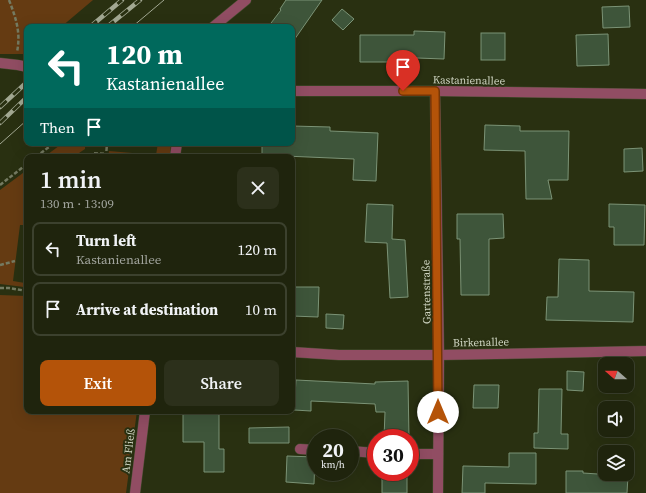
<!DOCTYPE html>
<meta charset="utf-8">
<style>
body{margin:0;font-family:"Source Serif 4",serif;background:#2c301b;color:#f1f3f6;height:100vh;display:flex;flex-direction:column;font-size:15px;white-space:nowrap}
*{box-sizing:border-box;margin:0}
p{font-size:13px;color:#a1a49d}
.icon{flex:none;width:22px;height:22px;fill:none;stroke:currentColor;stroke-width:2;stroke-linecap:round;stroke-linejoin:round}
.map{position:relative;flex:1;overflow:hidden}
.details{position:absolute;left:24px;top:154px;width:271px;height:260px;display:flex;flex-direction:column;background:#1f240d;border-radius:8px;box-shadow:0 4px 16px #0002,0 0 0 1px #3c412e}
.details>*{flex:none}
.hud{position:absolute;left:24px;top:24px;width:271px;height:122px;border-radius:8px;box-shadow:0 4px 16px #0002,0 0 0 1px #3c412e;background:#00695c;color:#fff;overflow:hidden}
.needle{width:26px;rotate:290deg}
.buttons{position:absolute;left:598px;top:357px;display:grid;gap:8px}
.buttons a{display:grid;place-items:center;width:36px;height:36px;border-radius:8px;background:#1f240d;box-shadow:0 4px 16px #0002,0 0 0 1px #3c412e;font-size:20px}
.speed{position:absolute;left:307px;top:429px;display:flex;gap:8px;font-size:20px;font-weight:700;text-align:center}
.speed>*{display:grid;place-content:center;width:52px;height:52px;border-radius:50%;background:#1f240d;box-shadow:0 4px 16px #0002,0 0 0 1px #3c412e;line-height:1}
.speed small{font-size:10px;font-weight:400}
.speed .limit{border:6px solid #d22;background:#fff;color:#111}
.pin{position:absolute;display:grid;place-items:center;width:34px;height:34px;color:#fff;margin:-41px -17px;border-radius:50% 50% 50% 0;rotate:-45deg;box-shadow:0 0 4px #0007}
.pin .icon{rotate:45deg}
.me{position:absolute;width:44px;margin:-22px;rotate:0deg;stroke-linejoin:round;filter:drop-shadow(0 0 3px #0008)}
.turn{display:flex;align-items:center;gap:14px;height:84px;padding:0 16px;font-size:18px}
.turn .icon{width:52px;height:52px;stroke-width:2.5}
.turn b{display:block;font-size:28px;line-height:34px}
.then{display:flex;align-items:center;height:38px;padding:0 16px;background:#0003;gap:8px;font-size:15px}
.round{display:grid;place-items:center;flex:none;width:42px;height:42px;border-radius:8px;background:#2c301b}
.head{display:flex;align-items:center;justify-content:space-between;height:68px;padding:0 16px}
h1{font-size:24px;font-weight:600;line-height:30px}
.action{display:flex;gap:8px;margin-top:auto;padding:8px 16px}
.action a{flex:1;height:46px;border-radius:8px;background:#b45309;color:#fff;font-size:16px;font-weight:600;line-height:46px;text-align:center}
.action a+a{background:#2c301b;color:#f1f3f6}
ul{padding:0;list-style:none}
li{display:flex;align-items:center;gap:12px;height:54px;margin:0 8px 6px;padding:0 8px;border:2px solid #3c412e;border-radius:8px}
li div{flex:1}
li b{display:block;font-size:15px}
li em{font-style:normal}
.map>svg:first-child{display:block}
</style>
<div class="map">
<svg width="646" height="493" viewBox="0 0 646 493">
<rect width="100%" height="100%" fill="#293011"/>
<g fill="#653b12">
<polygon points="0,0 93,0 61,27 27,27 27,54 0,54"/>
<polygon points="63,143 85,143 85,149 73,157 44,157"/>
<polygon points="158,143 171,143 170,157 108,157 109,151 156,155"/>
<polygon points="27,170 27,225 20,225 13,281 25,283 24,287 0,284 0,190"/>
<polygon points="0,295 27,296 27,411 137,411 126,493 0,493"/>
</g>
<g fill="#3e553a" stroke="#7b9376">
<polygon points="286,0 322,0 292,43 292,27 268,27 281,10 280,9"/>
<polygon points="629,6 630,27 603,28 602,7"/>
<polygon points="342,9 354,19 343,30 332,20"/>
<polygon points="414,31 445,32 444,59 390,57 390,62 360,62 360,35 414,35"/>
<rect x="481" y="33" width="24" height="27"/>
<polygon points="608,34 609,65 577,66 576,35"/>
<polygon points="485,125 520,126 520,131 569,131 568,180 548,180 552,199 526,199 525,151 484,150"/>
<polygon points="292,126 330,127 330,131 378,133 376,181 353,180 354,159 262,155 262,143 292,143"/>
<polygon points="642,148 643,171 624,172 624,149"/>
<polygon points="367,204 393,205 392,239 405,240 408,297 390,298 387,243 365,242"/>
<polygon points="609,204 645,205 644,245 614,245 614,227 609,227"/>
<polygon points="457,214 503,214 504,238 489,239 489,295 461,295 460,239 457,239"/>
<polygon points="559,259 589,260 589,291 634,292 633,322 546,320 547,297 558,297"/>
<polygon points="292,287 319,287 318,317 292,316"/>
<polygon points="326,314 344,315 343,329 326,328"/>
<polygon points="567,371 584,372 583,391 567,390"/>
<polygon points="296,380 375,384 375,382 408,381 409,438 384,438 385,412 376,412 375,404 311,401 311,411 294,410"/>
<polygon points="474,385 499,385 498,408 473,408"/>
<polygon points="539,389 562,389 561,434 568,434 568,449 534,448 534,433 538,433"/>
<polygon points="183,411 219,411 219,449 224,449 224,472 204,472 204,442 183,442"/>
<polygon points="289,427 289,443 249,443 249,428"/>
<polygon points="509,453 536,453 536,484 485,483 485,493 462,493 463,466 509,467"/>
<polygon points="287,456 315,457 314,484 286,482"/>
<polygon points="566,471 583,471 583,473 628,476 627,493 566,493"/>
<rect x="382" y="472" width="25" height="21"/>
</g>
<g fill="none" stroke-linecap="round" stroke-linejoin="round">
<defs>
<g id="minor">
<polyline points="213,27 246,0"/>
<polyline points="0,63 18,65 27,67"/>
<polyline points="292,91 435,91 646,94"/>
<polyline points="435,91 439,355 438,493"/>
<polyline points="175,157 177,143"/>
<polyline points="292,352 339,355 439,355 646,351"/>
<polyline points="300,449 316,450"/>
<polyline points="350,451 376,453"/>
<polyline points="410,454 438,454"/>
<polyline points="135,493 145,411"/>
</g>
</defs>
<use href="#minor" stroke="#474e31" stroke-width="11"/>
<g stroke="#757b62" stroke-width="2.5" stroke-dasharray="4 2" stroke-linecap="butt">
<path d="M9,0C16,18 21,33 17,52"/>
<polyline points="36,157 54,143"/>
<polyline points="92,157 92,153 106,154"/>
<polyline points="106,157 107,143"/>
<polyline points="0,185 27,164"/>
<polyline points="0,265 15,261"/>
<polyline points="0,288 9,288 27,291"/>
</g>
<use href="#minor" stroke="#914d63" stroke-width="10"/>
<g stroke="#a2a892" stroke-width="1">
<polyline points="132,27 164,0"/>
<polyline points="0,144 27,120"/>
</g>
<defs>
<g id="rail">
<polyline points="90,27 122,0"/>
<polyline points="107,27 140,0"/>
<polyline points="0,107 27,82"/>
<polyline points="0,123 27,97"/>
</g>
</defs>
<use href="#rail" stroke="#a2a892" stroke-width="4.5"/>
<use href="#rail" stroke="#293011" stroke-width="3" stroke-dasharray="9" stroke-linecap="butt"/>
</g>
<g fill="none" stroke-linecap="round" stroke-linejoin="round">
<defs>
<polyline id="route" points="403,91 435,91 438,412"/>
</defs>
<use href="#route" stroke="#753606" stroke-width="10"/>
<use href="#route" stroke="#b45309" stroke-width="7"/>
</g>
<g text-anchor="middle" stroke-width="4" stroke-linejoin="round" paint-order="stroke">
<g font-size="11" fill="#cfd5c2" stroke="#293011">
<text transform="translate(469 80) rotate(1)" y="4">Kastanienallee</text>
<text transform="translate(426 292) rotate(-91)" y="4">Gartenstraße</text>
<text transform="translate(481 342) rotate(-1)" y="4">Birkenallee</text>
<text transform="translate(128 451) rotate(-83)" y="4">Am Fließ</text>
</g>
</g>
</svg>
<div class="buttons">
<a><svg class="needle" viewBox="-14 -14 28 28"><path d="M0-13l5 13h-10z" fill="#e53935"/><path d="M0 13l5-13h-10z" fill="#a1a49d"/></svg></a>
<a><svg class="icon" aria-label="sound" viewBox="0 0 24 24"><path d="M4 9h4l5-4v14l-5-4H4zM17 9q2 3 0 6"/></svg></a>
<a><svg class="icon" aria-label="layers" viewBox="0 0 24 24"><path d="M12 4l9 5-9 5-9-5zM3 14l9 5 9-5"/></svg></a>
</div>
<div class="speed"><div>20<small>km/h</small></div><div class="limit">30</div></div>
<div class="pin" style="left:403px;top:91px;background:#d93025"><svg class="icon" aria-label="arrive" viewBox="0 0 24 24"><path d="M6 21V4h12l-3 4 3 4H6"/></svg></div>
<svg class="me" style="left:438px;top:412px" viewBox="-20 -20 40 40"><circle r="19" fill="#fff"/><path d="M0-13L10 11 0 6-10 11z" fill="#b45309"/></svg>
<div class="hud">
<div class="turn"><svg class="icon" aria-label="left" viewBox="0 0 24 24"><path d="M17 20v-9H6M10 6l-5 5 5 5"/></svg><div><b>120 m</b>Kastanienallee</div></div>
<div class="then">Then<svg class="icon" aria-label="arrive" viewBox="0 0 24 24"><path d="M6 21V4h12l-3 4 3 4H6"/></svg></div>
</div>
<section class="details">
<div class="head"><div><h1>1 min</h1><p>130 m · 13:09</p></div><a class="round"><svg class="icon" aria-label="close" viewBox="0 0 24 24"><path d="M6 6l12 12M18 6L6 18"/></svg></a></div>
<ul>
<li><svg class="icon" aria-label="left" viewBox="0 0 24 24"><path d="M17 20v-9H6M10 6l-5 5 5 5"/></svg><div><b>Turn left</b><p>Kastanienallee</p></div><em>120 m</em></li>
<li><svg class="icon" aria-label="arrive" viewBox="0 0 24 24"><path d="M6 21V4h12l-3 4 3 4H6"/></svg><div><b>Arrive at destination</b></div><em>10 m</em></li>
</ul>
<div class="action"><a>Exit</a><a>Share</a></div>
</section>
</div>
